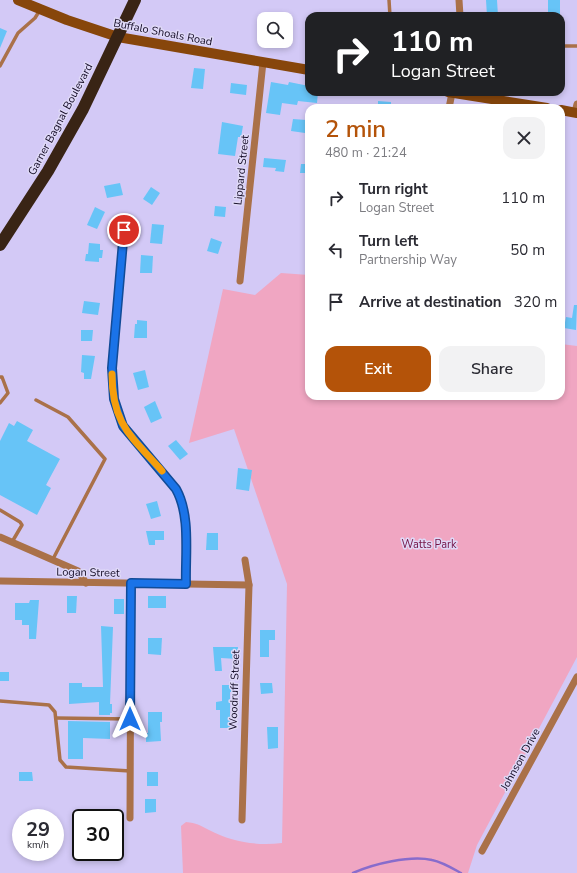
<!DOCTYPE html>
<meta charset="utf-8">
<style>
body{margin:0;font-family:"Nunito Sans",sans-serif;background:#f2f2f3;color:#2b2b33;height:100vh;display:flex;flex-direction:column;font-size:15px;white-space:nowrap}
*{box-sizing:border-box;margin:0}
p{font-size:13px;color:#7c7c81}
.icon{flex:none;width:22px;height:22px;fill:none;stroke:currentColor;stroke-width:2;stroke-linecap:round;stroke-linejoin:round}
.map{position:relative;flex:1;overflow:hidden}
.drawer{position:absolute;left:305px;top:104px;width:260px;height:296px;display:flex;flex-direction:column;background:#fff;border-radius:12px;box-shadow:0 2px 6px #0003}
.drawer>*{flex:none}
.guide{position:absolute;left:305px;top:12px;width:260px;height:84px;border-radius:12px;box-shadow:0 2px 6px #0003;background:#202124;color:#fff;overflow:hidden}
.controls{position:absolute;left:257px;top:12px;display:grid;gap:8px}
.controls a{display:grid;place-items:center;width:36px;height:36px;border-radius:8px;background:#fff;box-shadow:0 2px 6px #0003;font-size:20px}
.speed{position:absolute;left:12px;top:809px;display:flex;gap:8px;font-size:20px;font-weight:700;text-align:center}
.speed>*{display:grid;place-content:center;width:52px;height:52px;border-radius:50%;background:#fff;box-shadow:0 2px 6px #0003;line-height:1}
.speed small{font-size:10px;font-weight:400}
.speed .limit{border:2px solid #111;border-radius:6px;background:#fff;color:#111}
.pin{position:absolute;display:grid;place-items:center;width:34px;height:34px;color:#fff;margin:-17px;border:2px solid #fff;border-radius:50%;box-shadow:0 1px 4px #0007}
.me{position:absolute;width:44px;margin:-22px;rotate:0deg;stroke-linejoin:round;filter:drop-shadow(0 0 3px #0008)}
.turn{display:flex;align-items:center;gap:14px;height:84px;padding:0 20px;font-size:18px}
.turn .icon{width:52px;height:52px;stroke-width:2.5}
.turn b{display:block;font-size:28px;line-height:34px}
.round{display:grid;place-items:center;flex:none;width:42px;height:42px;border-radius:12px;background:#f2f2f3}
.head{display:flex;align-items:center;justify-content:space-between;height:68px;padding:0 20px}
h1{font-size:24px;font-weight:600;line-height:30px;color:#b45309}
.button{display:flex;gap:8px;margin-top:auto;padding:8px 20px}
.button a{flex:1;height:46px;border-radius:12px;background:#b45309;color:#fff;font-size:16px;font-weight:600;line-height:46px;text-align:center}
.button a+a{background:#f2f2f3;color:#2b2b33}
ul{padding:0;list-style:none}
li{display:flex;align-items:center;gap:12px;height:52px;padding:0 20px}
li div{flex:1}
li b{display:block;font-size:15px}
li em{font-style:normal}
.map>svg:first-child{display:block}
</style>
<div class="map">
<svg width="577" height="873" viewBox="0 0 577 873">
<rect width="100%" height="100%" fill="#d3c9f6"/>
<path fill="#f0a6c2" d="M281,273L309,275V396H561V344L577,346V657L477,845L468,873H183L181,826L186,822C197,823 199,825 209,830C232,842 256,846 282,843L287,584L234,429L189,443L223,289L255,295Z"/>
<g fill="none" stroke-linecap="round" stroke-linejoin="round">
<path stroke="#886ccc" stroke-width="2.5" d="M353,873C373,864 410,855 432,860C442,862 452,868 461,873"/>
</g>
<g fill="#67c4f7">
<polygon points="486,0 497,0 498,16 487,16"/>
<rect x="548" y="0" width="12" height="16"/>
<polygon points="0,28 7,31 0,48"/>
<polygon points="194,68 205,69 203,89 191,88"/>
<polygon points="271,82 288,85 289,82 309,86 309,92 318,92 317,103 298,101 297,105 282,103 280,115 266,113"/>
<polygon points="231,83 247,85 246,95 230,93"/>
<polygon points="378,101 391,102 391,108 378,108"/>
<polygon points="293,119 306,120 305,133 291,131"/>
<polygon points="222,122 243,126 241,137 238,137 235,156 218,154"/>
<polygon points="264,158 286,160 284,172 275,171 276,168 263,167"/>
<polygon points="301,164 309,164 309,173 300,173"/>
<polygon points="120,183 123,195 107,198 104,186"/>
<polygon points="151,187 160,193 152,205 143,199"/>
<polygon points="215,206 226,207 225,217 214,216"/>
<polygon points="95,207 105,212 97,229 87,225"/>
<polygon points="152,224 164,225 162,244 150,243"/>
<polygon points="211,238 222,242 218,254 207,251"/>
<polygon points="89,243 100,244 100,250 103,250 102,258 99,258 99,262 85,261 86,254 88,254"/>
<polygon points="141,255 153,256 152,273 140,273"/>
<polygon points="84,301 100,303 98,315 82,313"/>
<polygon points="574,305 577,305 576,330 564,328 566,317 572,318"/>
<polygon points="137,320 147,321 147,338 134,338 135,324 137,324"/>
<polygon points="81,330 93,330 92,341 81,341"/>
<polygon points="82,355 95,356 91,379 84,379 84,373 81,372"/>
<polygon points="145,370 149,387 138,390 133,373"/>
<polygon points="155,401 162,418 151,423 144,407"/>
<polygon points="17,421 33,430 27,441 60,459 46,485 51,488 37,515 0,495 0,441 9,423 14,426"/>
<polygon points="176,440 188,454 180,460 168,446"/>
<polygon points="238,468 252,470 249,491 236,489"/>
<polygon points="157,501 161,516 151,519 146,504"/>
<polygon points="146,531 164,531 164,540 155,540 155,545 149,545"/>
<polygon points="207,533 218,533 218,550 206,550"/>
<polygon points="67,596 77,596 76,613 67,613"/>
<rect x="148" y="596" width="18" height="12"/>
<rect x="114" y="599" width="10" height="15"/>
<polygon points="30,600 39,600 36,639 29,639 29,625 22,625 22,620 15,620 15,603 29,603"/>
<polygon points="101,626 113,627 110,704 112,704 112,713 110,713 110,715 99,715 99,702 69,704 69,683 82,683 82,687 103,687"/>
<polygon points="260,630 275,630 275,640 269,640 269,657 260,657"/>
<polygon points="148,638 162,638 161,655 148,654"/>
<polygon points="213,647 238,647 237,659 221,658 222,671 215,671"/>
<rect x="0" y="672" width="9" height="9"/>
<polygon points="260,683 272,683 273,693 261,694"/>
<polygon points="222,685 233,685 233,692 230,692 230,728 220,728 220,710 216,710 216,702 222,701"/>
<polygon points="148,712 162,712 162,722 160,722 161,741 146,742 146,733 148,733"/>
<polygon points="68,721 110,722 110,739 83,738 83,759 68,759"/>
<polygon points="267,727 278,727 278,748 268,749"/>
<polygon points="19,772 32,772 33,781 19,781"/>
<rect x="147" y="772" width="11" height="14"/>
<polygon points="145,799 156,799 156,812 145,813"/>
</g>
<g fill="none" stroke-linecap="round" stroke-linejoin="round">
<g stroke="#aa7149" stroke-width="3.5">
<polyline points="389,0 390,16"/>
<polyline points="561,46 577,46"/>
<polyline points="0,66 18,33 35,18 40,10"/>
<polyline points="0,377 2,377 8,393 0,403"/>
<polyline points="36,400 68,417 105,459 53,559"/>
<polyline points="0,510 20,522 22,525 12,542"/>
<polyline points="0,701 49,705 55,712 60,760 66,767 130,771"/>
<polyline points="56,718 130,719"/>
</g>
<g stroke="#aa7149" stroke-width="7">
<polyline points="459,0 460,16"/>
<polyline points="449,108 452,93"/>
<polyline points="575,112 577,104"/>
<polyline points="124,230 112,368 114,399 123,426 167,477 181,498 185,525 186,584"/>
<polyline points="240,281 263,62"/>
<polyline points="0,537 78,571 86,583"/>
<polyline points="0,581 249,585"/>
<polyline points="130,818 131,583"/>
<polyline points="242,820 249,585 245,560"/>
<polyline points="482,851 577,677"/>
</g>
<g stroke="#87460b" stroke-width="10">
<polyline points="18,0 67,20 118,37 309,70"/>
<polyline points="448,92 547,108"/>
<polyline points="561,110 577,113"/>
</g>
<polyline stroke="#392415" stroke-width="12" points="0,245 48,171 83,109 135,0"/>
</g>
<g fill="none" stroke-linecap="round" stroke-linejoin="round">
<defs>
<path id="route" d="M124,230L112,368L114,399L123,426L176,489C191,516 185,554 186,584L131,583L130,719"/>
</defs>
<use href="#route" stroke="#114b97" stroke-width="10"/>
<use href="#route" stroke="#1a73e8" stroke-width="7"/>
<path stroke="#f59e0b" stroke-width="7" d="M112,374C112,424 131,436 162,471"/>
</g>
<g text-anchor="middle" stroke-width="3" stroke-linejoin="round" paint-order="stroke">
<g font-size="11" fill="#130b25" stroke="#dfd9f7">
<text transform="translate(163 32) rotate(11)" y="4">Buffalo Shoals Road</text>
<text transform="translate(60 119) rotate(-62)" y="4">Garner Bagnal Boulevard</text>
<text transform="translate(241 170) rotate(-84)" y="4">Lippard Street</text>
<text transform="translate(88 572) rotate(1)" y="4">Logan Street</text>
<text transform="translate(234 690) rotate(-88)" y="4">Woodruff Street</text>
<text transform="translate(520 759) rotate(-61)" y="4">Johnson Drive</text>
</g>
<g font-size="11" fill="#741245" stroke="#dfd9f7">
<text x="429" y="548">Watts Park</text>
</g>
</g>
</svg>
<div class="controls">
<a><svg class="icon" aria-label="search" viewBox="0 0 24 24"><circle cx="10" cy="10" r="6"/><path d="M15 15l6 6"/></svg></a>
</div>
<div class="speed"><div>29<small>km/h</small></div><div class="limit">30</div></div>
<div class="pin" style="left:124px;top:230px;background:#d93025"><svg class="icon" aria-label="arrive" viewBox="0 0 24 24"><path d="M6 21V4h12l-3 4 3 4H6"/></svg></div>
<svg class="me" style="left:130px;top:719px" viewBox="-20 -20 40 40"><path d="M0-17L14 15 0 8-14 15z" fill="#1a73e8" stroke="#fff" stroke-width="4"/></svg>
<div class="guide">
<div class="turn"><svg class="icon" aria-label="right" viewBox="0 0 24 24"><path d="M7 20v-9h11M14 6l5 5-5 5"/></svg><div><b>110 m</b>Logan Street</div></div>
</div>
<section class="drawer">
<div class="head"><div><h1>2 min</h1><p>480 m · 21:24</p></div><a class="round"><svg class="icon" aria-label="close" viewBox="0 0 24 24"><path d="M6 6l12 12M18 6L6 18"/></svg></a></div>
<ul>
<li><svg class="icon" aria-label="right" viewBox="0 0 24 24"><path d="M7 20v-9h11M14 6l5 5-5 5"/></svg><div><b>Turn right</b><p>Logan Street</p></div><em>110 m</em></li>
<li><svg class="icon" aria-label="left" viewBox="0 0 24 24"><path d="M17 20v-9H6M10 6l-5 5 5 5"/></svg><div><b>Turn left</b><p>Partnership Way</p></div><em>50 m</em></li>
<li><svg class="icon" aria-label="arrive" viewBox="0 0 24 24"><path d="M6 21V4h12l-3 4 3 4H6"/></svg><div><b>Arrive at destination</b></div><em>320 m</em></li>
</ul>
<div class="button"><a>Exit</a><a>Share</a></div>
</section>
</div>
